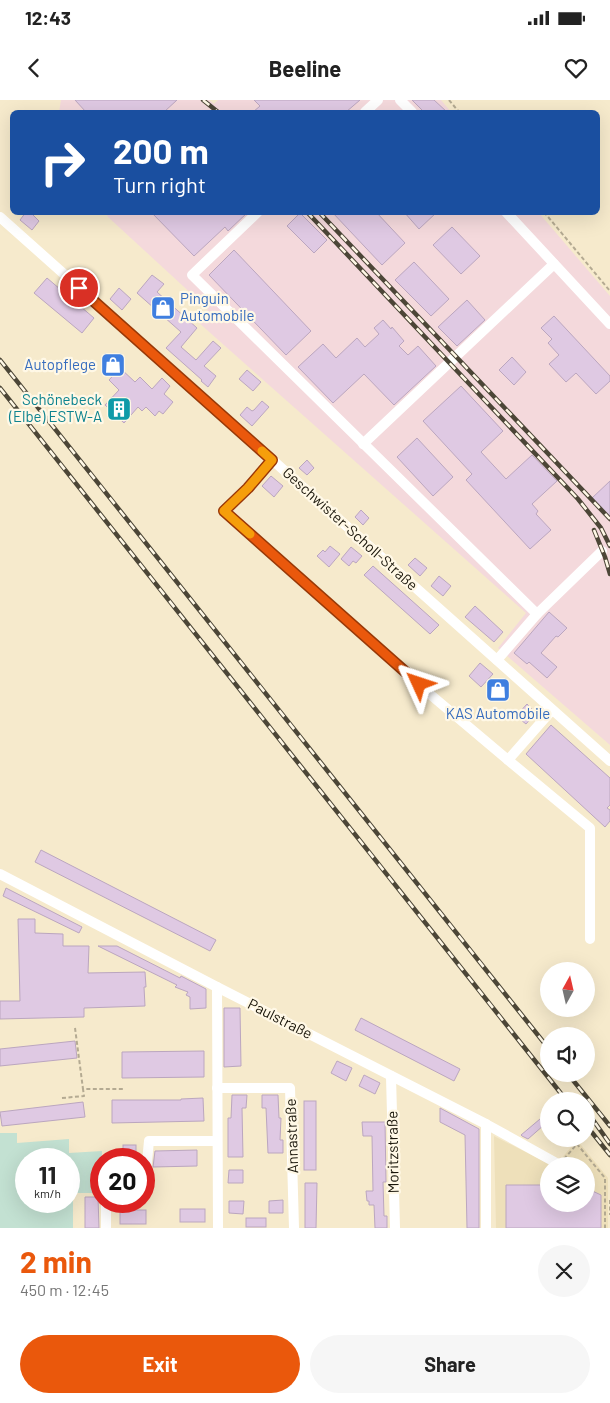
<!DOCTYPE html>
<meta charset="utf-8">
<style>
body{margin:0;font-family:Barlow,sans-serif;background:#f6f6f6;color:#222;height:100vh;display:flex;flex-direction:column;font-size:19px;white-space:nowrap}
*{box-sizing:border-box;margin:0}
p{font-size:16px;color:#767676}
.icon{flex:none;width:28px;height:28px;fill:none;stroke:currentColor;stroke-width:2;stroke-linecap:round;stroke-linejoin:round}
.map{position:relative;height:1128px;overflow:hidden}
.details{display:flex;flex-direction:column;background:#fff;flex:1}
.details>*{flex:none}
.banner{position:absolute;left:10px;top:10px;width:590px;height:105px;border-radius:8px;box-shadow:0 5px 20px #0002;background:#1a4fa0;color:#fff;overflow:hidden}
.needle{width:32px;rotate:8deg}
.buttons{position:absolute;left:540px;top:862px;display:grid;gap:10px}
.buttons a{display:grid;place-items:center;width:55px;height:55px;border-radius:50%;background:#fff;box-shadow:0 5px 20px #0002;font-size:25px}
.speed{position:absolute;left:15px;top:1048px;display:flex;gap:10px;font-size:25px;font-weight:700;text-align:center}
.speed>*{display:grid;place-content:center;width:65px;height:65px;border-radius:50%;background:#fff;box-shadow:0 5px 20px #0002;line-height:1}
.speed small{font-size:12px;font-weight:400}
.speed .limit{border:8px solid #d22;background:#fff;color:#111}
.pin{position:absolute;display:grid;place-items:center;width:42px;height:42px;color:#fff;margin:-21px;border:2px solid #fff;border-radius:50%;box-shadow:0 1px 5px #0007}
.me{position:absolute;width:55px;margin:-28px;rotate:312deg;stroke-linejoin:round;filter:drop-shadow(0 0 4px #0008)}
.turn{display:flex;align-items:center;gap:18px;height:105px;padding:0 20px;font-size:22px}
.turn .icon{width:65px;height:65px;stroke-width:2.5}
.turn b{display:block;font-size:35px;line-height:42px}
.round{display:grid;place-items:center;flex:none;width:52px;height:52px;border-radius:26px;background:#f6f6f6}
.summary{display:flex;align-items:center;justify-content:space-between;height:85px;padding:0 20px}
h1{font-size:30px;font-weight:700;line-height:38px;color:#ea580c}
.action{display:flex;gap:10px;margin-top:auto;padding:10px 20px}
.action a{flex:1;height:58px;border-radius:30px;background:#ea580c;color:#fff;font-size:20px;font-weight:700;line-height:58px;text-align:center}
.action a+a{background:#f6f6f6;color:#222}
.status{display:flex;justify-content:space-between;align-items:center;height:35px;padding:0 25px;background:#fff;direction:ltr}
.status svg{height:14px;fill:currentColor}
header{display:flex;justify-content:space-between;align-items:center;height:65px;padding:0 20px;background:#fff;font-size:22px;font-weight:700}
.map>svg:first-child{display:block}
</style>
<div class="status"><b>12:43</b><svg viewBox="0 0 49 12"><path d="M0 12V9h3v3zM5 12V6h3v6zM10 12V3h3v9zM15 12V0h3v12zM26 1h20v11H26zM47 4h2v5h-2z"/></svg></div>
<header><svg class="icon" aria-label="back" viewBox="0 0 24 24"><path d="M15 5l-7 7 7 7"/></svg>Beeline<svg class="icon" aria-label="heart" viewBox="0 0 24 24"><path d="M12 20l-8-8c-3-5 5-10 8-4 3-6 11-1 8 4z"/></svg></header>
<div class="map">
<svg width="610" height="1128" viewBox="0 0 610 1128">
<rect width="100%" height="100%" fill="#f6eacc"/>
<polygon fill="#eee0ba" points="494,1036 553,1066 549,1066 549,1104 586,1104 586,1066 555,1066 577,1040 608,1078 608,1128 496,1128"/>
<g fill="#f4d9dc">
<polygon points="61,0 209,0 214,4 218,0 441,0 451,12 59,12"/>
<polygon points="106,113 539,113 610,196 610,645 498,548 526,513 198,222 208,209 108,117"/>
</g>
<path fill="#c3e1d2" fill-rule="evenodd" d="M0,1033H17V1043L69,1039V1053L102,1051L101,1093H73V1128H0ZM26,1059H69V1101H26Z"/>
<g fill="#dfc9e3" stroke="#bba6bf">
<polygon points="75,0 177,0 164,12 86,12"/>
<polygon points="254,0 360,0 346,12 253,12 260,6"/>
<polygon points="412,0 434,0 447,12 424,12"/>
<polygon points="26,112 30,112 39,121 32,130 20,120"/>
<polygon points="151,112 248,112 228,131 225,127 194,156"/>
<polygon points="332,112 376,112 405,143 382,165"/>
<polygon points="404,112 437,112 419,129"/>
<polygon points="300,113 327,140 314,153 287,126"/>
<polygon points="452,127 480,156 461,174 433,145"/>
<polygon points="234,150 311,231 286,255 209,175"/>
<polygon points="414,162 449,199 431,216 395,180"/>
<polygon points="152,175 164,184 157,192 197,228 181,247 196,260 213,241 221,248 204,266 216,276 208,287 201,281 202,280 166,248 181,232 137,193"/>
<polygon points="47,178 94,218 82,233 34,193"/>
<polygon points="119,188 131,199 122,210 110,199"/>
<polygon points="467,200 485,220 457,246 438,227"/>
<polygon points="554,216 610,276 610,281 596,294 576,273 566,282 549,264 559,255 548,243 552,239 541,228"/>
<polygon points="383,220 391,229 392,227 404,241 399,246 408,255 418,246 436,266 394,305 364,274 333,303 298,267 323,244 336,258 357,238 365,247 379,234 374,228"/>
<polygon points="512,257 526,272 514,285 499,270"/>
<polygon points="120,268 135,282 140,277 152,289 162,278 170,286 164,294 173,302 163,314 159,311 155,316 146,307 142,311 138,307 124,323 105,305 119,290 109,280"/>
<polygon points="247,270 261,282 253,291 239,279"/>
<polygon points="461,286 503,331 481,352 506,379 532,355 557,381 532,404 538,411 536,414 551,430 530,449 466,380 472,374 423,321"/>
<polygon points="262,301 269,307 252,326 240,315 247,307 252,311 254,310"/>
<polygon points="417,338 453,377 433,396 397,357"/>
<polygon points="307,360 314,368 307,375 299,368"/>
<polygon points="271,376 283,386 274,397 262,386"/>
<polygon points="610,381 610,418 592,398"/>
<polygon points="361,410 369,418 363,425 355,417"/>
<polygon points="330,446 340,454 329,467 317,456 323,450 325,452"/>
<polygon points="351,447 362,456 356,463 353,461 349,466 341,459"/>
<polygon points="415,458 427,468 420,476 408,465"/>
<polygon points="373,466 439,525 430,534 364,475"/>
<polygon points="439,476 451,486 443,496 431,486"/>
<polygon points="475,506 503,532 494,542 465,517"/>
<polygon points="549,512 567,528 558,537 556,536 541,553 557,567 547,578 529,562 527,564 514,553"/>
<polygon points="480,563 493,574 481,587 469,576"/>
<polygon points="527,604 536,613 526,624 516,616"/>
<polygon points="551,625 610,678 610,705 607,708 610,710 610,721 605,727 526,654"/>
<polygon points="41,750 216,840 210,851 35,762"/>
<polygon points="6,788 82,827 79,833 3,796"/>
<polygon points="18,819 35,819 35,833 63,834 63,846 89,846 88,873 145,872 146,887 144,887 145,906 84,908 84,917 0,919 0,901 20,901"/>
<polygon points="98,846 117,846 180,878 181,876 206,889 206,908 190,909 190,897 186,895 188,892 175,887 177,885"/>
<polygon points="224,908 240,908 241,966 224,967"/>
<polygon points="361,918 460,969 454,981 355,930"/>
<polygon points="75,941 77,958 0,966 0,949"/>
<polygon points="204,951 204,977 122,978 122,952"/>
<polygon points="337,961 352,968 346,981 331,973"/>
<polygon points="364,975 380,983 375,994 359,986"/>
<polygon points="232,995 247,995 246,1008 242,1008 243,1057 228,1057 228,1018 231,1018"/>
<polygon points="262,995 278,995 279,1018 281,1018 280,1040 283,1040 283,1053 268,1053 266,1008 262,1008"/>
<polygon points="203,998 204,1021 112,1023 112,1000 181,1000 181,999"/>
<rect x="304" y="1001" width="12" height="69"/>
<polygon points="83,1002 85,1017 2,1026 0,1012"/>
<polygon points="440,1008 479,1029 479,1128 467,1128 465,1035 440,1022"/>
<polygon points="540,1019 544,1025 528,1039 522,1036 521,1035"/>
<polygon points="362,1022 385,1022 386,1082 383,1082 384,1116 387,1116 387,1128 375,1128 374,1105 369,1105 369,1101 367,1101 366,1091 373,1091 372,1036 363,1036"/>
<rect x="123" y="1045" width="13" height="14"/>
<polygon points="197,1050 197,1066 153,1067 155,1051"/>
<polygon points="229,1070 243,1070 243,1083 228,1083"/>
<polygon points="305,1083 317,1083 316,1128 305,1128"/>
<polygon points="506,1085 549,1085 549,1104 586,1104 586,1088 601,1095 601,1128 506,1128"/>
<polygon points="85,1097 98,1097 99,1128 85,1128"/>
<polygon points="283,1100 283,1113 269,1113 269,1101"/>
<polygon points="229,1101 244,1101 243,1114 229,1113"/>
<rect x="180" y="1109" width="25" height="13"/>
<rect x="120" y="1110" width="26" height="14"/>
<rect x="246" y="1118" width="20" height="9"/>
</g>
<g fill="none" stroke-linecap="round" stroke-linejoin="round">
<g stroke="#b4aa92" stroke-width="2" stroke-dasharray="4 2.5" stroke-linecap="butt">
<polyline points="449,0 459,12"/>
<polyline points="544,112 610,191"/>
<polyline points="75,928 83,989"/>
<polyline points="62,998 84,996 83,989 123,989"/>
<polyline points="564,1059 577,1044 605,1078 605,1128"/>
<polyline points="610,1100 610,1115"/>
</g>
<g stroke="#fff" stroke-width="10">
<polyline points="400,0 412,12"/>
<polyline points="365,12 378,0"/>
<polyline points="258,112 192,175 537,514"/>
<polyline points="506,112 610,224"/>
<polyline points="0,117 610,661"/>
<polyline points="363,344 554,164"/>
<polyline points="272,360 249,388 224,411 419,585 508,660"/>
<polyline points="497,560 537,514 602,451"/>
<polyline points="552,610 508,660 590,728 590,839"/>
<polyline points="0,774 217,887 486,1024 560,1065"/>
<polyline points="217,887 218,1128"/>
<polyline points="391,976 395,1128"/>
<polyline points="217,988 290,988 294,1128"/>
<polyline points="144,1077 146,1072 149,1041 217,1041"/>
<polyline points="106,1101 106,1128"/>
<polyline points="486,1128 486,1024"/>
</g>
<defs>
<g id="rail">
<polyline points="203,0 218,12"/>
<polyline points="307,112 578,399 601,428 610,446"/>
<polyline points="319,112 610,419"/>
<polyline points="0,260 549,949"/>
<polyline points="0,288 567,1001"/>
<polyline points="594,430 605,457 610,474"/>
<polyline points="568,974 610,1026"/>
<polyline points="586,1010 610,1044"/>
<polyline points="586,1025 610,1055"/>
</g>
</defs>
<use href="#rail" stroke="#4c4637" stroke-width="4.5"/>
<use href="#rail" stroke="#fff8e6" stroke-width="2.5" stroke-dasharray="8" stroke-linecap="butt"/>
</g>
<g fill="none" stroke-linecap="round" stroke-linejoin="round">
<defs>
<polyline id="route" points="79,188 272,360 248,388 224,411 419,584"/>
</defs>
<use href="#route" stroke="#983908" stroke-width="12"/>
<use href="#route" stroke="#ea580c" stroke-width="9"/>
<polyline stroke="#f59e0b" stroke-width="9" points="250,434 224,411 248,388 272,360 262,351"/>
</g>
<defs>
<symbol id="shop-square" viewBox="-11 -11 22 22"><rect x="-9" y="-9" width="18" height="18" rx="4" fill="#3f7fe0" stroke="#fff8e6"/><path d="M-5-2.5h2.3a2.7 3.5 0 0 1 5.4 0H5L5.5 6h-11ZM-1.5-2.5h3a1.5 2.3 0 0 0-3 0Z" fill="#fff"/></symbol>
<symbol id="building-square" viewBox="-11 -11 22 22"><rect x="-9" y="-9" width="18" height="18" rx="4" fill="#0f9aa8" stroke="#fff8e6"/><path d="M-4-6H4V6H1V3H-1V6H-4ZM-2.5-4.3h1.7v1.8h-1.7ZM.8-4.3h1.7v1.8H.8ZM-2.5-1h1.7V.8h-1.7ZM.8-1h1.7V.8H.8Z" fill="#fff"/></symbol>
</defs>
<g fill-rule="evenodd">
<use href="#shop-square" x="149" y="194" width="28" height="28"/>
<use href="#shop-square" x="99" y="251" width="28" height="28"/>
<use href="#building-square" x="105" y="295" width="28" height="28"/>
<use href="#shop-square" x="484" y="576" width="28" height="28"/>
</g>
<g text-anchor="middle" stroke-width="4.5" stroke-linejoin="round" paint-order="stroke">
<g font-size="15" fill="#366cbe" stroke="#fff8e6" text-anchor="start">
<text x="180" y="204">Pinguin<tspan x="180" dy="17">Automobile</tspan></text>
<text x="96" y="270" text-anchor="end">Autopflege</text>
<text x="498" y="619" text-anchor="middle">KAS Automobile</text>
</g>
<g font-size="15" fill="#0d838f" stroke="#fff8e6" text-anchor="end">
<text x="102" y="305">Schönebeck<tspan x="102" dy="17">(Elbe) ESTW-A</tspan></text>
</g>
<g font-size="15" fill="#19150a" stroke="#fff8e6">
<text transform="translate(350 429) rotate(42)" y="5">Geschwister-Scholl-Straße</text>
<text transform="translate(280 919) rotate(27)" y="5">Paulstraße</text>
<text transform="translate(292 1036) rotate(-92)" y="5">Annastraße</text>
<text transform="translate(393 1052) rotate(-91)" y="5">Moritzstraße</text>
</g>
</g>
</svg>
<div class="buttons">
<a><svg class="needle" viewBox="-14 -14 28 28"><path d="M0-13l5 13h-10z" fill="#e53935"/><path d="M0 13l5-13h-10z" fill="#767676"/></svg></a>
<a><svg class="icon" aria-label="sound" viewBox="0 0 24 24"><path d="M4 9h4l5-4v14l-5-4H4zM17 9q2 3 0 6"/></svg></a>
<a><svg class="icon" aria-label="search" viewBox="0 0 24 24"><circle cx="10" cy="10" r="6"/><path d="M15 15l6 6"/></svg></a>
<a><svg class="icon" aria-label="layers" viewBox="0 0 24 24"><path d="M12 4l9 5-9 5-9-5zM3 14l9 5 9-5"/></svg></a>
</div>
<div class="speed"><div>11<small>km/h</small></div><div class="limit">20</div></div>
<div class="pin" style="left:79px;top:188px;background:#d93025"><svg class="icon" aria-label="arrive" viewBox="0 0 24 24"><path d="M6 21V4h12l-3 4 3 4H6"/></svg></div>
<svg class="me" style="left:419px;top:584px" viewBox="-20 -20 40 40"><path d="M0-17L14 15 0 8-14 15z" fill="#ea580c" stroke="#fff" stroke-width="4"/></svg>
<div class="banner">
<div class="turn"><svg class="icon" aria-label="right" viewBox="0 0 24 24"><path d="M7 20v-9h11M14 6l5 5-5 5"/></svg><div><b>200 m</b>Turn right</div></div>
</div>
</div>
<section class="details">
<div class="summary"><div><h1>2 min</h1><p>450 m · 12:45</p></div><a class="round"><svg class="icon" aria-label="close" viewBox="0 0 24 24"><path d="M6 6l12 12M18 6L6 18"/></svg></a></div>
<div class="action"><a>Exit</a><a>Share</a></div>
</section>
